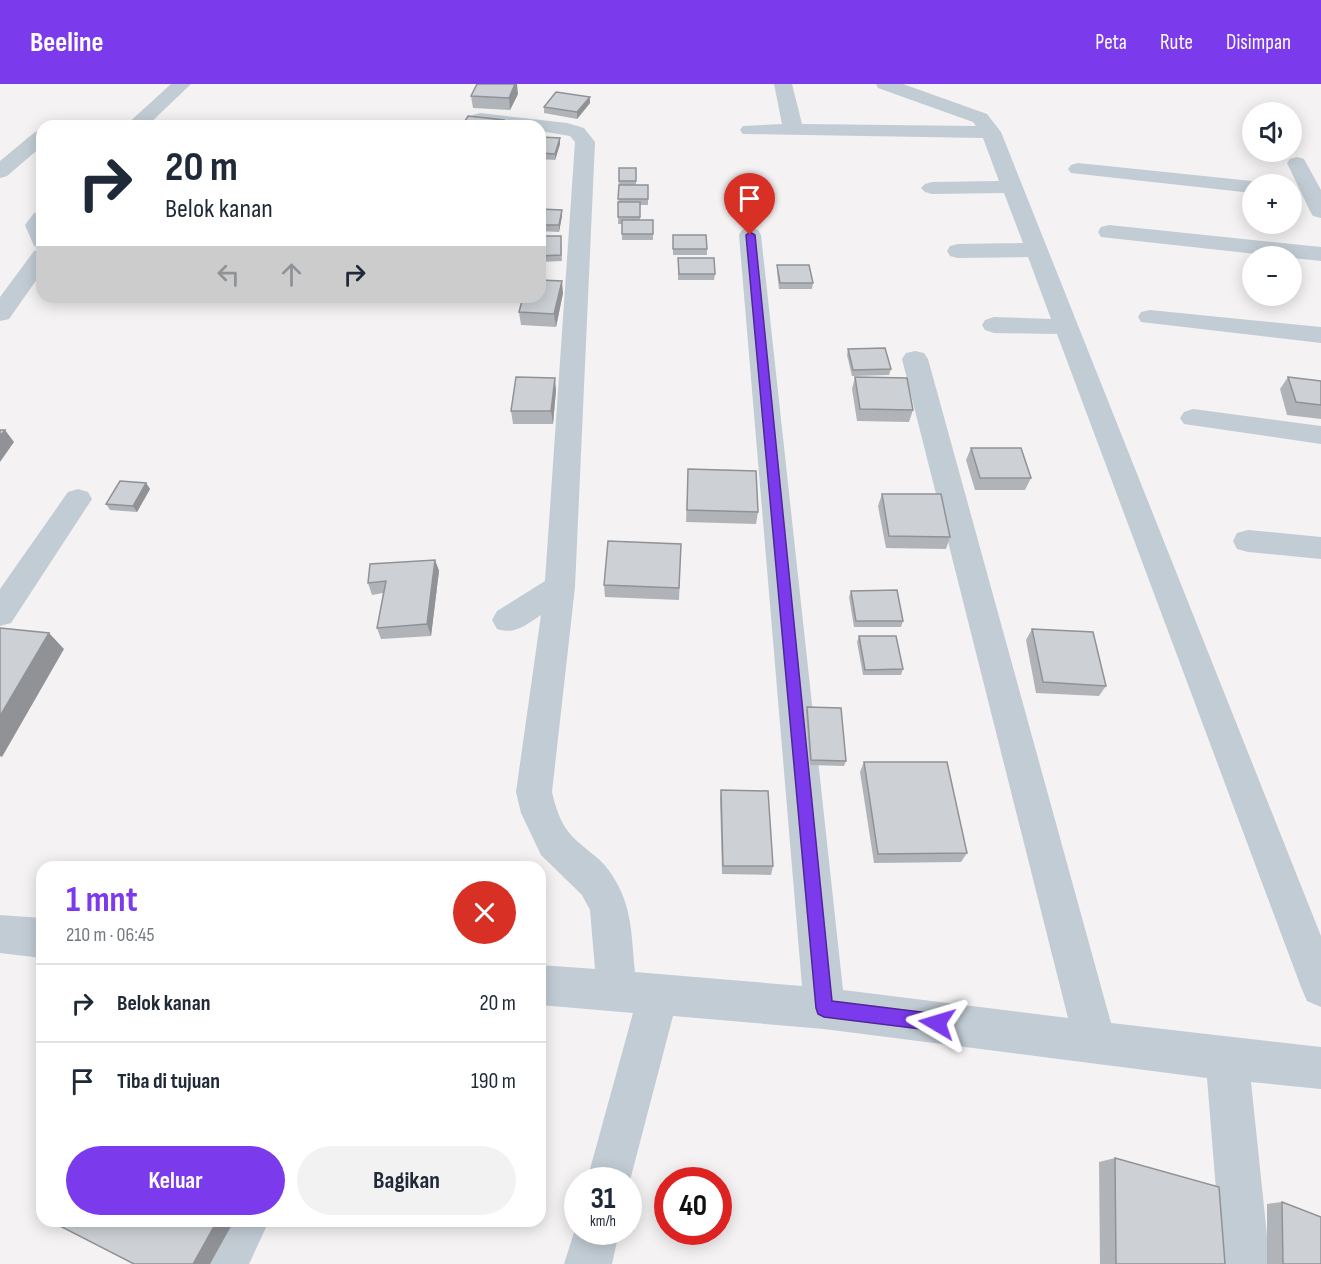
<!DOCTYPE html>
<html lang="id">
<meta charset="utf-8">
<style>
body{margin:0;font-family:"Sofia Sans Condensed",sans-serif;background:#f2f2f3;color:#1f2937;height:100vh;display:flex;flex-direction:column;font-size:22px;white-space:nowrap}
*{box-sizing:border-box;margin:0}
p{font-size:20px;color:#747a83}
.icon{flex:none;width:33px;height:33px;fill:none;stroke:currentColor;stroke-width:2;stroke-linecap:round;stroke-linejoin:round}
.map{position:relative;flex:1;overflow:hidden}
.sheet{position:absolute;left:36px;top:777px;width:510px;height:366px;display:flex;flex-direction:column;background:#fff;border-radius:18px;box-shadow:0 3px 15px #0003}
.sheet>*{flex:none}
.hud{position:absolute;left:36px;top:36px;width:510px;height:183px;border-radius:18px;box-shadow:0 3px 15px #0003;background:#fff;color:#1f2937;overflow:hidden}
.controls{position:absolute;left:1242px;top:18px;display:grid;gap:12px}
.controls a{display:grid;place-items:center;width:60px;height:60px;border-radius:50%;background:#fff;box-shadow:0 3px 15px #0003;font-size:30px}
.speed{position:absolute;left:564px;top:1083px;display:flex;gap:12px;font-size:30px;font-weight:700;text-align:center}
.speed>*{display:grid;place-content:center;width:78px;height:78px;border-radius:50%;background:#fff;box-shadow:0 3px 15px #0003;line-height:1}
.speed small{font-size:15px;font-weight:400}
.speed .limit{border:9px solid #d22;background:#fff;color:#111}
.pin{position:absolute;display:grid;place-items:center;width:51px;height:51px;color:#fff;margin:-62px -26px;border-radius:50% 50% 50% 0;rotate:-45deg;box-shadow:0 0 6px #0007}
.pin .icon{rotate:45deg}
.me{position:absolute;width:66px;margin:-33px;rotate:277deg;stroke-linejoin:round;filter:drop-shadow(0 0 4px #0008)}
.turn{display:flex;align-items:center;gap:21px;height:126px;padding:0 30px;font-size:27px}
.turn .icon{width:78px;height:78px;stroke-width:2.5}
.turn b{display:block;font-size:42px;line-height:51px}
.lanes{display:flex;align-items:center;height:57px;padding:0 30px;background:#0003;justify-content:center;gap:30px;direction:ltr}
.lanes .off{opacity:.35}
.round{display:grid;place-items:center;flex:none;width:63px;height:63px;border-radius:32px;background:#f2f2f3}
.overview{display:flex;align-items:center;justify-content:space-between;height:102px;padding:0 30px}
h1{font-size:36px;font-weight:700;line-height:45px;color:#7c3aed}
.cta{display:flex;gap:12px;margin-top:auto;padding:12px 30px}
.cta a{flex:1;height:69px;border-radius:36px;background:#7c3aed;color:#fff;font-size:24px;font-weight:700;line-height:69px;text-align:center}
.cta a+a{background:#f2f2f3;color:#1f2937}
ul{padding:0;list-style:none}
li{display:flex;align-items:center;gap:18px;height:78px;padding:0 30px;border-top:2px solid #e0e1e3}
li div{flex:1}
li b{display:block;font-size:22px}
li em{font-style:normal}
header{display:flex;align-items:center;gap:36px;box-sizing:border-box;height:84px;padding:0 30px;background:#7c3aed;color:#fff}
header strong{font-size:28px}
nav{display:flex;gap:33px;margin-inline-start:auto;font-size:21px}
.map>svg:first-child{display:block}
</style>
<header>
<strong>Beeline</strong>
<nav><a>Peta</a><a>Rute</a><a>Disimpan</a></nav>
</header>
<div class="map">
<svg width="1321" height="1180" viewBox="0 0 1321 1180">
<rect width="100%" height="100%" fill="#f4f2f2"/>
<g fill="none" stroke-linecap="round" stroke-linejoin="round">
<g fill="#c2ccd4" fill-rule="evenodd">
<polygon points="171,0 191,0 147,42 125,42"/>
<polygon points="774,0 792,0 802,40 976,42 973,38 878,4 876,0 903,0 987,30 1001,48 1321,852 1321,923 1307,917 1301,903 1057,250 994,249 985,246 982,241 985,236 994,233 1051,235 1028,173 958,174 950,172 947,167 950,162 958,160 1023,159 1004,109 932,110 925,108 921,104 925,100 932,98 999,97 983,54 743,50 740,46 743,42 782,40"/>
<path d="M480,29L567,39L584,44L595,58L575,503L552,708C555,721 559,735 567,746C578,762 599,771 610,788C633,821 631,850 635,888L802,902L739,151L742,146L750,144L758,146L761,151L843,906L1068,934L902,275L906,269L915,267L924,269L928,275L1111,939L1321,963V1005L1251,998L1270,1180H1222L1207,994L824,945L673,932L628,1104V1096H587L633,929L540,921V881L595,885L590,826L582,811L541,771L521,729L516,708L541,531C526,541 515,551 497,545L492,536L497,527L545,497L575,58L570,52L540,47V42H491L473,39L470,35L473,31Z"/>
<polygon points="42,46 42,62 7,92 0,94 0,77 35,48"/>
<polygon points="1297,73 1304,75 1321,106 1321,134 1313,132 1310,127 1287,79 1290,75"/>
<polygon points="1078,79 1252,97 1261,100 1252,100 1252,109 1071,89 1068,85 1071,81"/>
<polygon points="42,127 42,164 34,162 25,141 34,129"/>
<polygon points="1109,141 1321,163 1321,177 1101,153 1098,148 1101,143"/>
<polygon points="42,165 42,188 9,235 0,237 0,213 34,167"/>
<polygon points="1150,226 1321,243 1321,259 1141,238 1138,233 1141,228"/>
<polygon points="1193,325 1321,342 1321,360 1184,340 1180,334 1184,328"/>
<polygon points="78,405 88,408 92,415 11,539 0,542 0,505 68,408"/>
<polygon points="1248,446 1321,453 1321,475 1248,468 1237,465 1233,457 1237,449"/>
<polygon points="0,831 42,834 42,874 0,869"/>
<polygon points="578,1136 578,1148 619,1148 612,1180 564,1180"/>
<polygon points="221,1137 269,1137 249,1180 200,1180"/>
</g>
</g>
<g fill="#b0b4b8">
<polygon points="518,10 510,26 473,24 471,12"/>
<polygon points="590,13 590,19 577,35 544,29 544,23"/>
<polygon points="540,53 560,54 560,60 555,76 540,75"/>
<polygon points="619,84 636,84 636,101 648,101 648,121 640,121 640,136 653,136 653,156 622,156 622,140 618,140"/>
<polygon points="540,125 562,126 562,132 559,148 540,147"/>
<polygon points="673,151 707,165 707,171 673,171"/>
<polygon points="540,152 561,152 562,177 540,178"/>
<polygon points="678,174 715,190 714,196 678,196"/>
<polygon points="777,181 813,199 812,205 779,205 777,187"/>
<polygon points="563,209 556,243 521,241 519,228"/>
<polygon points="848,265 891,285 889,291 852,292 847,271"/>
<polygon points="855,293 913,326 909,338 857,337 852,305"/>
<polygon points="1288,293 1321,297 1321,335 1287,331 1280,305"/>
<polygon points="556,306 553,340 513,340 511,327"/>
<polygon points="971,364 1031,394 1025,406 975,406 966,376"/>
<polygon points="688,385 758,428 756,440 686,438"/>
<polygon points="146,399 150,405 137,428 110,426 106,420"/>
<polygon points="882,410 950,453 946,465 886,464 878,422"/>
<polygon points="681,460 679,516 605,513 604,501"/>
<polygon points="435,476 439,487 431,552 381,555 377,544 383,509 372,511 368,499"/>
<polygon points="851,507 903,537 901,543 854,543 849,513"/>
<polygon points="1032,545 1106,602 1099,612 1036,609 1026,556"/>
<polygon points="859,552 903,585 901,591 863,591 857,558"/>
<polygon points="807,623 846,677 844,682 810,681 806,628"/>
<polygon points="864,678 967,769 961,778 874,779 860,688"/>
<polygon points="721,706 773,782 771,791 722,790 720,715"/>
<polygon points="1115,1074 1225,1180 1100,1180 1099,1078"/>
<polygon points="1282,1118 1321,1180 1267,1180 1267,1120"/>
</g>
<g fill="#909296">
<polygon points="515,0 517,0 518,10 510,26 509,14"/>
<polygon points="590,13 590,19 577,35 577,28"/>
<polygon points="560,54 560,60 555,76 555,70"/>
<polygon points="562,126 562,132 559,148 559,141"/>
<polygon points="562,197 563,209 556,243 554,230"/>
<polygon points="555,294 556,306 553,340 551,327"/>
<polygon points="5,346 14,358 0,378 0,352"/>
<polygon points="146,399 150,405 137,428 133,422"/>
<polygon points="435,476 439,487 431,552 427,540"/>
<polygon points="49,549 64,565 2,673 0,672 0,632"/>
<polygon points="217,1137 234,1137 210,1180 193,1180"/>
</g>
<g fill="#cdd1d6" stroke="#909296" stroke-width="1.5">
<polygon points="477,0 515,0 509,14 471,12"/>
<polygon points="556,8 590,13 577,28 544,23"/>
<polygon points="468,32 504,36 501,42 462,42"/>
<polygon points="540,53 560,54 555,70 540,69"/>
<rect x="619" y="84" width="17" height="13"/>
<polygon points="619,101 648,101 648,115 618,115"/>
<rect x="618" y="118" width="22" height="15"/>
<polygon points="540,125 562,126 559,141 540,141"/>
<rect x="622" y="136" width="31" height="14"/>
<polygon points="673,151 706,151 707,165 673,165"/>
<polygon points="540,152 561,152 561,171 540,172"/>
<polygon points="678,174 714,174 715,190 679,190"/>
<polygon points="777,181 809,181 813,199 780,199"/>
<polygon points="540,196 562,197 554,230 519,228 523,213 540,213"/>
<polygon points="885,264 891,285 853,286 848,265"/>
<polygon points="516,293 555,294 551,327 511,327"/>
<polygon points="855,293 907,294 913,326 860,325"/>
<polygon points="1288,293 1321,297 1321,321 1296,318"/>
<polygon points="0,346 5,346 0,352"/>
<polygon points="971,364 1021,364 1031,394 980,394"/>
<polygon points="688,385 756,387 758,428 687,426"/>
<polygon points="120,397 146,399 133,422 106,420"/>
<polygon points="882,410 941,410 950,453 889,452"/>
<polygon points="608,457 681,460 679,504 604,501"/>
<polygon points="435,476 427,540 377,544 386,497 368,499 370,480"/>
<polygon points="897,506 903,537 856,537 851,507"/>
<polygon points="0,544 49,549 0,632"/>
<polygon points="1032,545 1093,548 1106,602 1043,598"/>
<polygon points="859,552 896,552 903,585 865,586"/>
<polygon points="807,623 841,624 846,677 811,676"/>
<polygon points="864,678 947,678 967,769 878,770"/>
<polygon points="721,706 768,707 773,782 723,782"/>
<polygon points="1115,1074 1219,1103 1225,1180 1116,1180"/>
<polygon points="1282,1118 1321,1133 1321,1180 1283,1180"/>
<polygon points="55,1137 217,1137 193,1180 134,1180 54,1139"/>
</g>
<polygon fill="#7c3aed" stroke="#51269a" stroke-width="1.5" points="750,148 755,151 832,917 937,930 943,932 946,939 943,945 937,947 824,933 818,930 816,924 746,151"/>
</svg>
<div class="controls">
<a><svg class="icon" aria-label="sound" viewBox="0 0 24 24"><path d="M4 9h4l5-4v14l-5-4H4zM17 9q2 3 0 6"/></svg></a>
<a>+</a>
<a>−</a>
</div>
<div class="speed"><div>31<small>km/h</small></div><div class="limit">40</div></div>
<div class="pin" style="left:750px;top:151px;background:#d93025"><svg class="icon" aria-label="arrive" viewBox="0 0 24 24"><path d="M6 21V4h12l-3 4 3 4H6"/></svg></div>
<svg class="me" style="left:937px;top:939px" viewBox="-20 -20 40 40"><path d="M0-17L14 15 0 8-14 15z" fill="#7c3aed" stroke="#fff" stroke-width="4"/></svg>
<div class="hud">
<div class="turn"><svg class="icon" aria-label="right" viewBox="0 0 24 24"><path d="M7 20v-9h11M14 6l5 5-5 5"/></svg><div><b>20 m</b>Belok kanan</div></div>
<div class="lanes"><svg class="icon off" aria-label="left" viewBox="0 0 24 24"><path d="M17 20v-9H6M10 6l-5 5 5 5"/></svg><svg class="icon off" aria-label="ahead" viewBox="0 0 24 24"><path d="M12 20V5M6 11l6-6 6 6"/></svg><svg class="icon" aria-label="right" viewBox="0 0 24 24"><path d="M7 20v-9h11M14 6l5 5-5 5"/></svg></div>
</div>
<section class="sheet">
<div class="overview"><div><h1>1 mnt</h1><p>210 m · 06:45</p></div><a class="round" style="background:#d93025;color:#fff"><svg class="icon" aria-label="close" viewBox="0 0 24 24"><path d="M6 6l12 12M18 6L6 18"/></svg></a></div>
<ul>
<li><svg class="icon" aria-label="right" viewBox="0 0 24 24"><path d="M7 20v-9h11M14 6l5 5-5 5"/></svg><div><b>Belok kanan</b></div><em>20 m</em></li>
<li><svg class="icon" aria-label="arrive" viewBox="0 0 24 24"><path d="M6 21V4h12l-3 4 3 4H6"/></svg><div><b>Tiba di tujuan</b></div><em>190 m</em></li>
</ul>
<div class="cta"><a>Keluar</a><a>Bagikan</a></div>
</section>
</div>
